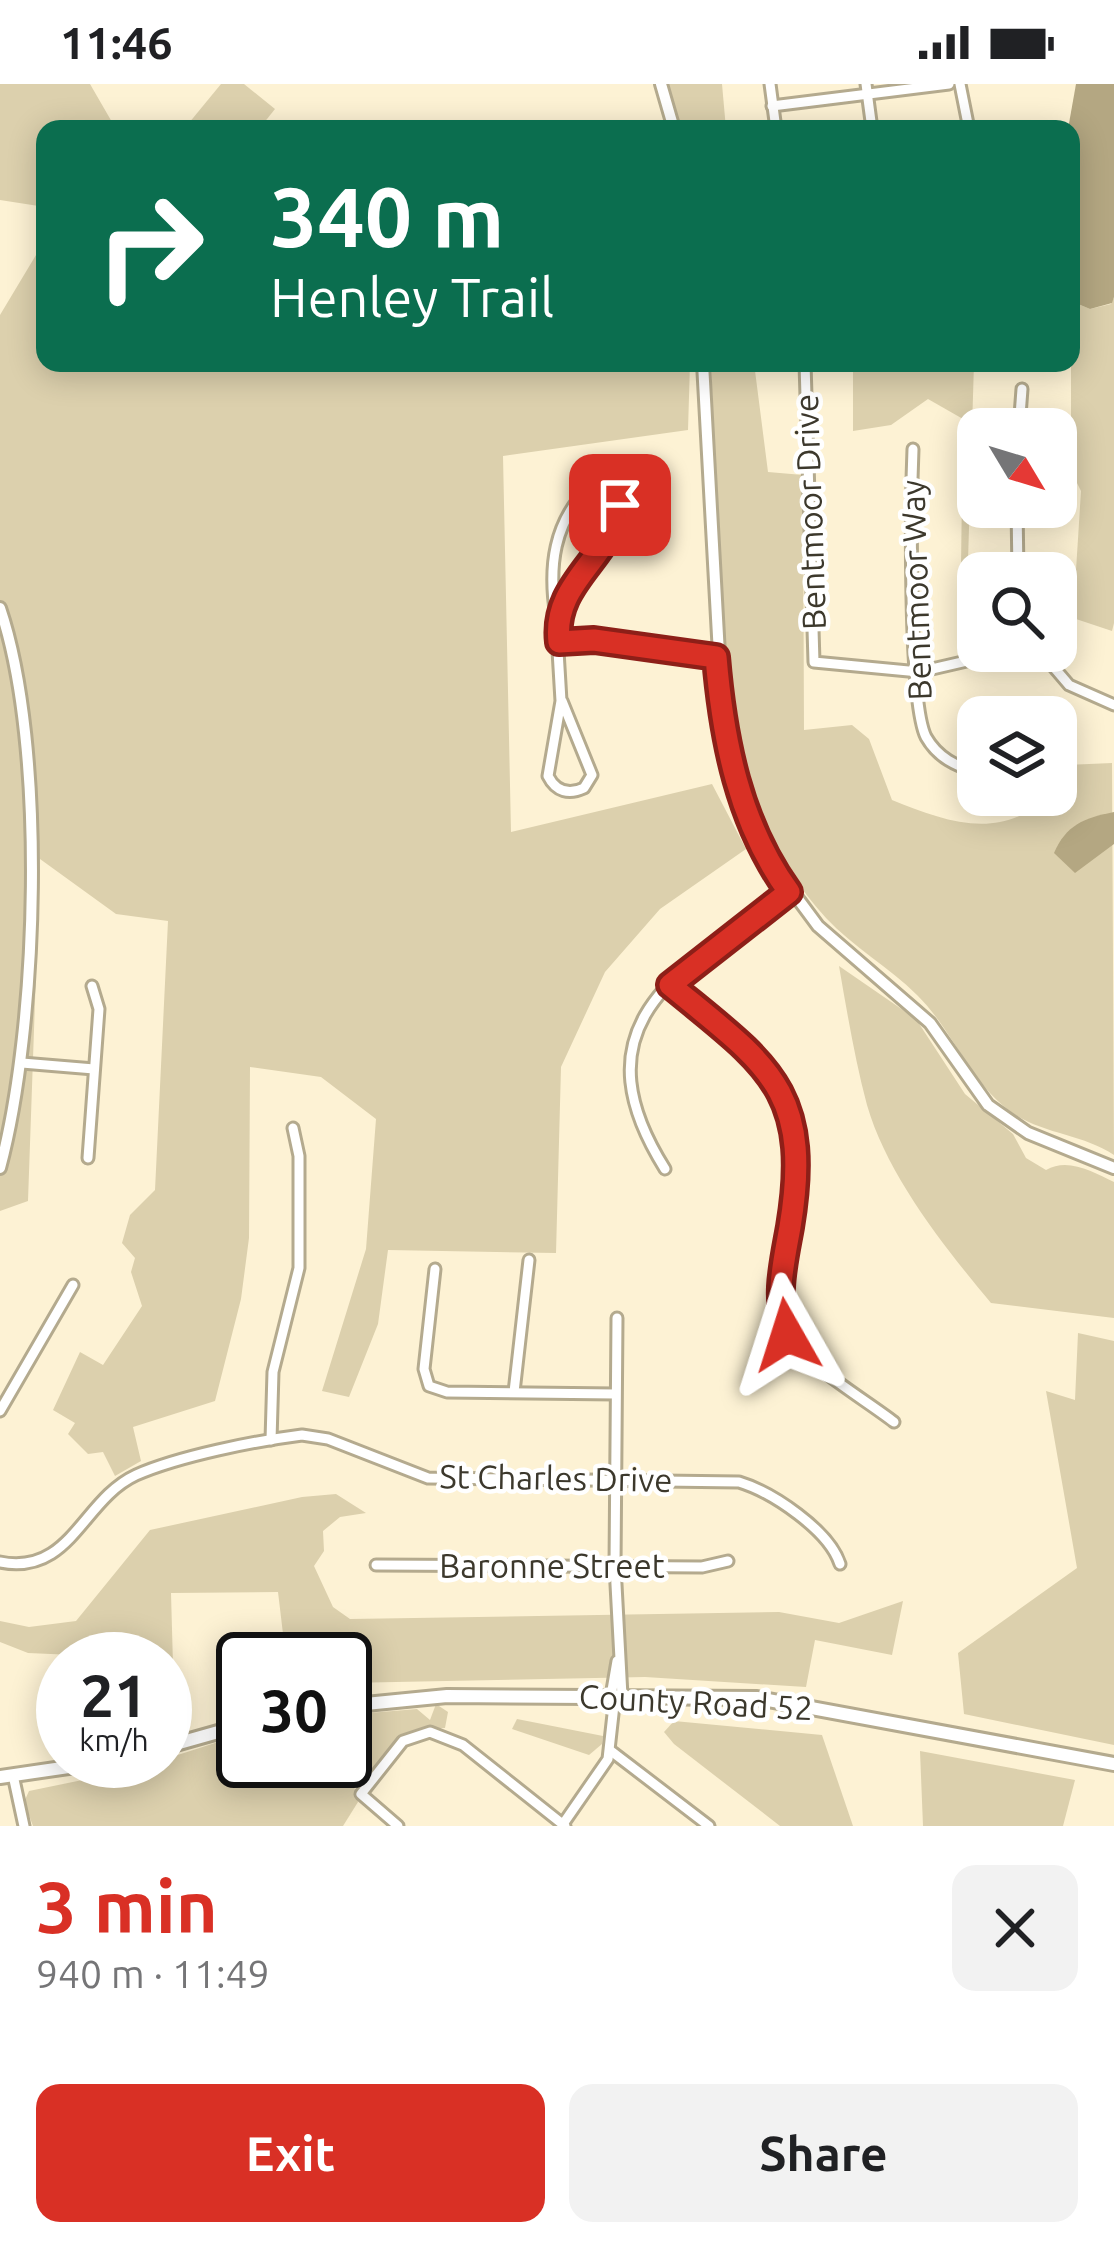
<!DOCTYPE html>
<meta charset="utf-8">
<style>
body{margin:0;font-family:Ubuntu,sans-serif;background:#f2f2f2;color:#202124;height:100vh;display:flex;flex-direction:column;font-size:45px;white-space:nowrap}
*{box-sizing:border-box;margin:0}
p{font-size:39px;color:#757577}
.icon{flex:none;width:66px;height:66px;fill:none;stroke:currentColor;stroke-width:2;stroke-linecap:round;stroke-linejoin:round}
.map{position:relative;height:1742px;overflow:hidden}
.panel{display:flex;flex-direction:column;background:#fff;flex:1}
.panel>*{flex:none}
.hud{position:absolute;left:36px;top:36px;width:1044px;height:252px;border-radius:24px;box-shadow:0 6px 30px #0003;background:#0b6e4f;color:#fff;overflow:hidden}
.needle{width:78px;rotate:128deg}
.buttons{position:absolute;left:957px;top:324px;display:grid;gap:24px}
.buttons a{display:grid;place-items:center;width:120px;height:120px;border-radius:24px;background:#fff;box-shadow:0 6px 30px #0003;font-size:60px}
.speed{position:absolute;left:36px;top:1548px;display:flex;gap:24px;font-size:60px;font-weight:700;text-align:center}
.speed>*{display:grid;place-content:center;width:156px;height:156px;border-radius:50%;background:#fff;box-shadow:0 6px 30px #0003;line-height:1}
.speed small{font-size:30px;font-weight:400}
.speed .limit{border:6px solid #111;border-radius:18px;background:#fff;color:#111}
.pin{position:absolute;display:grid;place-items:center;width:102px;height:102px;color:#fff;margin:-51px;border-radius:24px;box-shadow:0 6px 18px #0006}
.me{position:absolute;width:132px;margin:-66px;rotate:354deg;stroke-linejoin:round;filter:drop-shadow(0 0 9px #0008)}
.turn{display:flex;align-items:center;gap:42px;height:252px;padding:0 36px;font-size:54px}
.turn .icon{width:156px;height:156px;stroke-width:2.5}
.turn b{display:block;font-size:84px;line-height:102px}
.round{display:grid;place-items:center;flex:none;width:126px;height:126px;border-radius:24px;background:#f2f2f2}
.summary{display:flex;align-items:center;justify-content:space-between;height:204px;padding:0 36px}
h1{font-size:72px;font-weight:700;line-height:90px;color:#d93025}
.action{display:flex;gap:24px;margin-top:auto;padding:24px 36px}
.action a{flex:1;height:138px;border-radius:24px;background:#d93025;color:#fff;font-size:48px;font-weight:700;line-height:138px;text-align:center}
.action a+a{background:#f2f2f2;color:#202124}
.status{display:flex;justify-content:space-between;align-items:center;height:84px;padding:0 60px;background:#fff;direction:ltr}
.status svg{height:33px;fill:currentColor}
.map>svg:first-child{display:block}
</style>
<div class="status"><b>11:46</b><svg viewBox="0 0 49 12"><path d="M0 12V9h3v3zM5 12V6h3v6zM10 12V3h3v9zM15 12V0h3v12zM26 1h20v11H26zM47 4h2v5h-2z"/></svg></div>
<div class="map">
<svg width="1114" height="1742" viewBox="0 0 1114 1742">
<rect width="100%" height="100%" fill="#fdf2d4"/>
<g fill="#dcd0ad">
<polygon points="0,0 90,0 116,45 45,45 45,123 0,116"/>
<polygon points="221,0 244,0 275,25 259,45 184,45"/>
<polygon points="667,0 722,0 726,45 681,45"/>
<polygon points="45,156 45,279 690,279 688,346 503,372 511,748 712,700 746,765 660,825 605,888 561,983 556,1169 388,1166 378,1240 349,1313 322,1307 366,1165 376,1035 321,993 250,983 249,1154 241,1215 215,1317 133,1343 141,1377 115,1392 103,1368 88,1370 68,1350 75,1339 53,1326 80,1268 103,1281 142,1222 131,1188 135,1174 122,1159 130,1131 155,1106 168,837 116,830 40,775 28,1117 0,1127 0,231"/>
<polygon points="1114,213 1114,539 1112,547 1073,534 1081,407 1071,387 1071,217 1090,225 1111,220"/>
<path d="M711,279H754L768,388L803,391L804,646L852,641L869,655L892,716C940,735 990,755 1035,723C1055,709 1061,706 1066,681L1112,679L1114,1071C1085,1051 1044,1050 1014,1030C971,1001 953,946 917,911C889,883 853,863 826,834C692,688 720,464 711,279Z"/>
<polygon points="853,279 974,279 968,477 961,482 963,335 928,315 891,341 853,347"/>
<path d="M839,882L916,935L965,1010L1013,1050L1026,1074L1046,1086C1068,1073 1093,1088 1114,1098V1234L991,1219C945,1164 887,1091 867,1021C855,976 847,928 839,882Z"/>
<polygon points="1078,1249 1114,1257 1114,1661 964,1630 958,1569 1077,1484 1046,1307 1075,1316"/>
<polygon points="336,1410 366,1429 340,1433 323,1447 324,1467 314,1482 333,1523 350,1535 779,1528 839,1539 903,1517 892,1571 815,1556 806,1603 645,1593 345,1599 345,1575 286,1575 278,1508 171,1509 173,1581 165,1596 165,1575 28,1569 0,1558 0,1537 29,1543 76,1537 150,1446 302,1413"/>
<path d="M436,1620L448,1628L445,1644C387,1645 393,1685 354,1702L358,1718L343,1742H33L24,1718L29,1707L131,1686L243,1650V1677H345V1631L417,1625L430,1636Z"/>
<polygon points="517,1635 603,1652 602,1660 589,1671 512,1645"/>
<polygon points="674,1637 822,1651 853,1742 780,1742 674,1660 664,1648"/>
<polygon points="920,1667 1075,1696 1063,1742 923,1742"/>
</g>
<g fill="#b4a782">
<polygon points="1076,0 1114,0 1114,213 1112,219 1090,225 1071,217 1068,45"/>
<path d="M1114,728V760L1075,789L1054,769C1066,741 1084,734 1114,728Z"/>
</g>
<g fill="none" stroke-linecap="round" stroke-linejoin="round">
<defs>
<g id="minor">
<polyline points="770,0 776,45"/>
<polyline points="866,0 872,45"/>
<polyline points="960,0 969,45"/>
<polyline points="772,22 949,0"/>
<polyline points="805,279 814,578 919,588 1010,567"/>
<polyline points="1019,345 1022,305"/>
<path d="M913,365C911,414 908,617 926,653C938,674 956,682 978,689"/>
<polyline points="1017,423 1018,489"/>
<path d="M556,533C548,483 553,438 591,401H608L620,414L614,442L570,503L556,533L561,617L548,692C556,708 569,711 584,704L592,691L562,617"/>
<polyline points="559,558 594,556 716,573"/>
<polyline points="1040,567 1069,601 1114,621"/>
<path d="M670,901C788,998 814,1010 785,1170C780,1197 773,1224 787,1251C802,1278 867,1317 894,1338"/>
<polyline points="22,979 94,985"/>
<polyline points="88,1074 99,925 92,902"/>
<path d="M665,1085C574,940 678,886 789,808"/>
<polyline points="435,1185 424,1285 429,1302 447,1308 615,1310"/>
<polyline points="617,1234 615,1482 622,1612"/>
<polyline points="514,1308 529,1176"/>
<polyline points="0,1327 73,1201"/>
<polyline points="271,1356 273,1288 299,1184 299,1072 293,1044"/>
<path d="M0,1478C71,1492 82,1416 136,1391C179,1372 255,1357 302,1351L328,1355L428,1394L739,1398C772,1408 829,1446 840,1480"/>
<polyline points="376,1481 702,1483 728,1477"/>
<polyline points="611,1612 617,1577"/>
<polyline points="611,1667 709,1742"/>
<polyline points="13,1691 24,1742"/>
<polyline points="563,1740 608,1675 615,1612"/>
<polyline points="398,1742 361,1710 403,1657 430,1648 463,1661 565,1742"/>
</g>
<g id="tertiary">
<polyline points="661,0 674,45"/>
<polyline points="703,279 723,643 761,765 818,842 930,939 988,1021 1028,1049 1114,1084"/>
<path d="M0,524C47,662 38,943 0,1084"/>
</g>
<g id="secondary">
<polyline points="345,1622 447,1612 757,1614 1114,1680"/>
<polyline points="165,1663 243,1641"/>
<polyline points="0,1693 110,1677"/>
</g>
</defs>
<use href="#minor" stroke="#b4aa8e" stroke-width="15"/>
<use href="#tertiary" stroke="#b4aa8e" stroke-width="16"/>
<use href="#secondary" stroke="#b4aa8e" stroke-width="18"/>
<use href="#minor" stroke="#fff" stroke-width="9"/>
<use href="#tertiary" stroke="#fff" stroke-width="10"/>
<use href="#secondary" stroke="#fff" stroke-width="12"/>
</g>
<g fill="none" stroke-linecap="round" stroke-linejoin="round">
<defs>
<path id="route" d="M620,421C611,475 552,498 559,558L594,556L716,573C723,656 739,739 789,808L670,901C767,981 813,1005 790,1143C783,1182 775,1212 787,1251"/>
</defs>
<use href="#route" stroke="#8d1f18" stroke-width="30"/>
<use href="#route" stroke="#d93025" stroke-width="21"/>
</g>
<g text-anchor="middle" stroke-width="9" stroke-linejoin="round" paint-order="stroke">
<g font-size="33" fill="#3c382c" stroke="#fff">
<text transform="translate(810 428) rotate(-92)" y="12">Bentmoor Drive</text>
<text transform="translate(916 506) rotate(-92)" y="12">Bentmoor Way</text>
<text transform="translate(556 1394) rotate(1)" y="12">St Charles Drive</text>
<text x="552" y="1494">Baronne Street</text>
<text transform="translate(696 1618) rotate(3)" y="12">County Road 52</text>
</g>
</g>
</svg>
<div class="buttons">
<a><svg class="needle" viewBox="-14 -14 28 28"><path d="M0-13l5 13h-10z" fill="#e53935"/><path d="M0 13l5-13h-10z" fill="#757577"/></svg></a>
<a><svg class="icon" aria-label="search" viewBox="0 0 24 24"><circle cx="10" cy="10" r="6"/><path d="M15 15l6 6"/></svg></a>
<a><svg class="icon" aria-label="layers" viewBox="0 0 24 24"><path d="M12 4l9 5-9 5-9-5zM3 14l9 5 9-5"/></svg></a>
</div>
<div class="speed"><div>21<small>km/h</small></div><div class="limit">30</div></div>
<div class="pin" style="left:620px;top:421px;background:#d93025"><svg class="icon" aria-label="arrive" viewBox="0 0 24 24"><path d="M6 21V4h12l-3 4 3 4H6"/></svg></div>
<svg class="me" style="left:787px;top:1251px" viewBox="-20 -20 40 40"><path d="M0-17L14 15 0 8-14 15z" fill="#d93025" stroke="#fff" stroke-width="4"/></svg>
<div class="hud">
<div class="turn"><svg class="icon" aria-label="right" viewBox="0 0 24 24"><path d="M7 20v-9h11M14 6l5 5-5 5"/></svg><div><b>340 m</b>Henley Trail</div></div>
</div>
</div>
<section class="panel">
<div class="summary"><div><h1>3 min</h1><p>940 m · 11:49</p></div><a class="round"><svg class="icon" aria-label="close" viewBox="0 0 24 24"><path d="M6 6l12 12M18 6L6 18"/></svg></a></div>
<div class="action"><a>Exit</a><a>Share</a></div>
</section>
